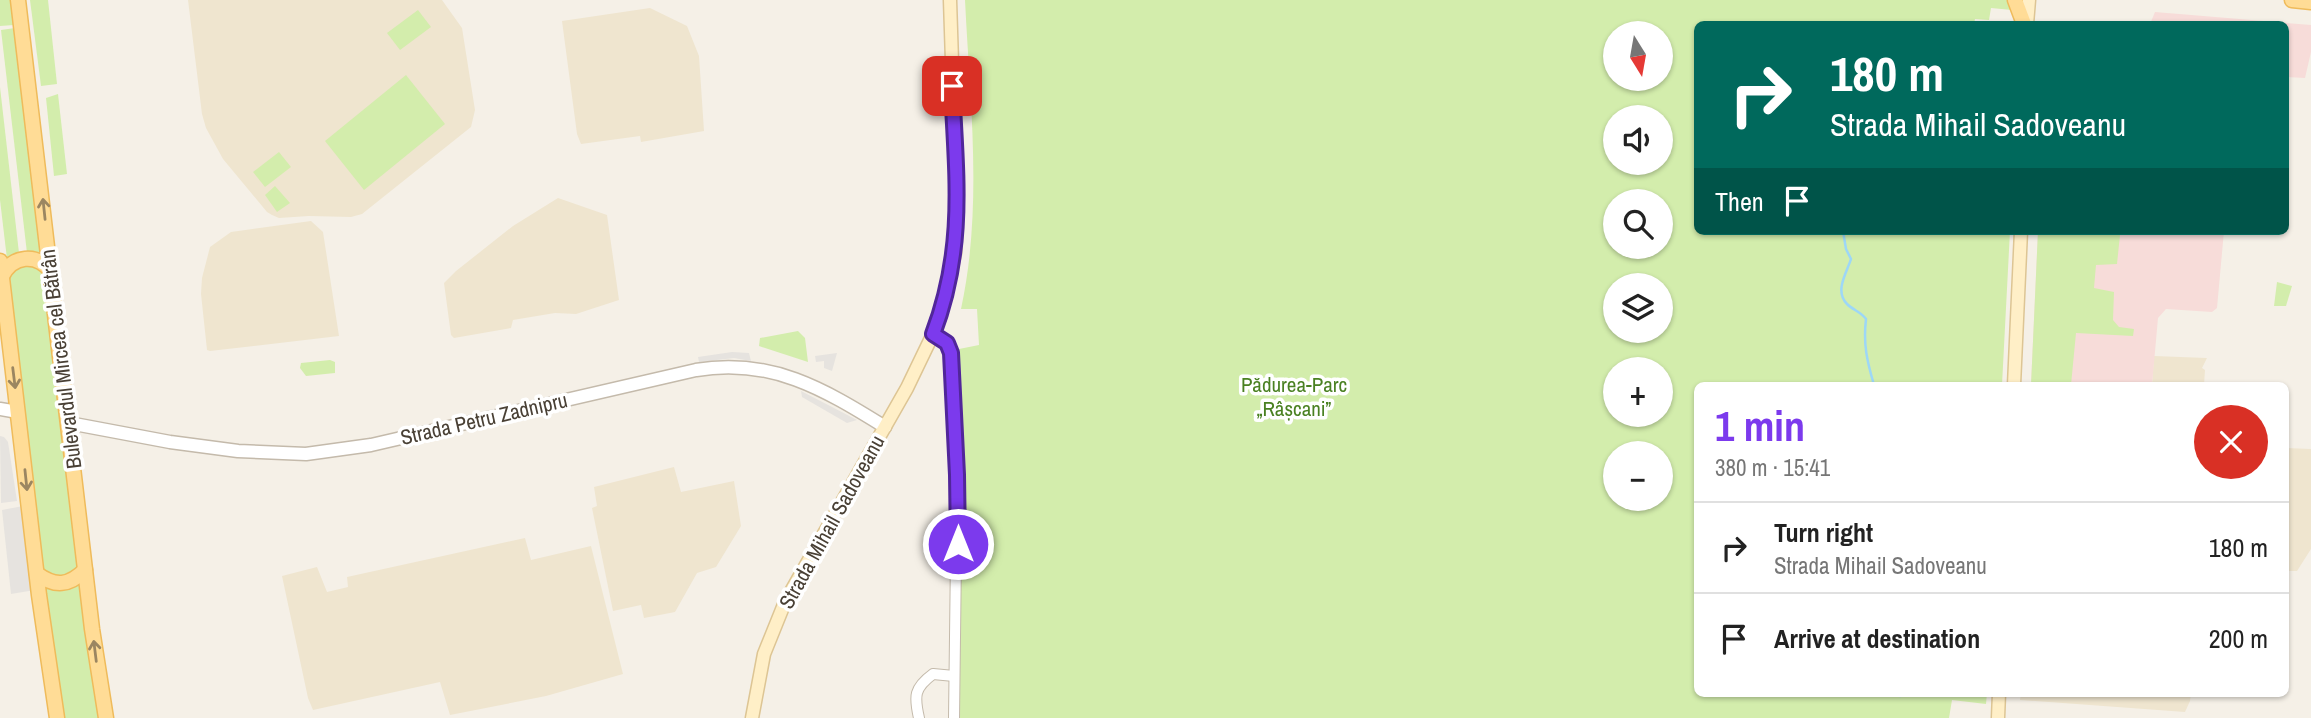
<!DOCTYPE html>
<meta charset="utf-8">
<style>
body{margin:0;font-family:"Archivo Narrow",sans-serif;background:#f6f6f6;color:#222;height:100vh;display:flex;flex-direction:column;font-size:26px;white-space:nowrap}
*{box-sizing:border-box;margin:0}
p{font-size:23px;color:#767676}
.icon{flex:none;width:38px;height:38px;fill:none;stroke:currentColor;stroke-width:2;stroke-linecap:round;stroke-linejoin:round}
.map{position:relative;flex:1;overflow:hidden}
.sheet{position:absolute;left:1694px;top:382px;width:595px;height:315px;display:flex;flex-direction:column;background:#fff;border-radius:10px;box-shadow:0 2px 5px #0004}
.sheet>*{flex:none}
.top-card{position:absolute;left:1694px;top:21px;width:595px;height:214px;border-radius:10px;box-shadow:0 2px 5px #0004;background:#00695c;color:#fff;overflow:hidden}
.needle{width:46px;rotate:169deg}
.tools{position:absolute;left:1603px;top:21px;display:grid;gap:14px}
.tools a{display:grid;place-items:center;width:70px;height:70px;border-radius:50%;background:#fff;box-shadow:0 2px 5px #0004;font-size:35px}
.pin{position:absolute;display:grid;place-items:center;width:60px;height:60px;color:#fff;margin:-30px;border-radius:14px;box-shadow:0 4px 10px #0006}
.me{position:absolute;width:77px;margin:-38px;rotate:0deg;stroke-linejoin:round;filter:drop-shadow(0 0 5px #0008)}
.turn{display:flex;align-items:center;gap:24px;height:147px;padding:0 21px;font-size:32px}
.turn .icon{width:91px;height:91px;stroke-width:2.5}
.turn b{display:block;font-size:49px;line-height:60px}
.then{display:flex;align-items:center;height:66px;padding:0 21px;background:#0003;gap:14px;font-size:26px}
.round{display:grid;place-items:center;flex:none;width:74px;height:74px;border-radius:37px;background:#f6f6f6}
.headline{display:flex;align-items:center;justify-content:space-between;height:119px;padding:0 21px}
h1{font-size:42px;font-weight:700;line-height:52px;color:#7c3aed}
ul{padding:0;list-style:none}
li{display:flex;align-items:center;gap:21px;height:91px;padding:0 21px;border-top:2px solid #e0e0e0}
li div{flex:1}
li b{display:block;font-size:26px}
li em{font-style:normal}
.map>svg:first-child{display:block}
</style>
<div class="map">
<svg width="2311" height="718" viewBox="0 0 2311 718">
<rect width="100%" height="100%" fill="#f5f0e7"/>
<g fill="#efe5cf">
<polygon points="188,0 442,0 462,28 475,110 471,127 362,214 351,217 309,216 279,218 272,215 267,212 223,159 206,128 202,114"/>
<polygon points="650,8 687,26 699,56 704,131 641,142 640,136 581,144 577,134 562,21"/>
<polygon points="558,198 607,215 619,300 576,314 555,313 513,320 511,328 454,338 451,335 444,283 456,271 513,226"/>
<polygon points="311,221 323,232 339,336 210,351 207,350 201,294 202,278 210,247 231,232"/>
<polygon points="2154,356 2207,358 2202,368 2205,370 2204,385 2152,385"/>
<polygon points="2286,448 2311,449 2311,549 2297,571 2286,571"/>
<polygon points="674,467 681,492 734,481 741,526 716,567 697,573 675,612 644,618 641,605 613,611 592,508 597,506 594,487"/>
<polygon points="525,538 531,560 591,546 623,674 546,696 450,715 440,682 313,710 308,698 282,576 317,567 327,592 348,587 347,577"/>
<polygon points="2021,693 2191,693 2190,701 2185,712 2020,700"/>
</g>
<g fill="#f7dcd9">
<polygon points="2155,12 2311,25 2311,52 2305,78 2286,77 2286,24 2150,24"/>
<polygon points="2038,231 2224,231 2217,308 2212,312 2166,309 2158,318 2152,385 2031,385"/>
</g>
<g fill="#d3edac" fill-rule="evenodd">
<polygon points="0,0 11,0 14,25 0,26"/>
<polygon points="30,0 48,0 57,84 41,86"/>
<path d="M965,0H2007L2012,5V10L1991,8L1989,20L1975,19L1974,24H1698V231H2010L2002,385H1698V693H1987L1986,704L1952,700L1949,718H959L962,470L957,357L959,349L979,345L977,309H961C983,207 970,103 965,0ZM1615,33H1661V79H1615ZM1615,117H1661V163H1615ZM1615,201H1661V247H1615ZM1615,285H1661V331H1615ZM1615,369H1661V415H1615ZM1615,453H1661V499H1615Z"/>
<polygon points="418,10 431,27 400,50 387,33"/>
<polygon points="15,28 42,255 27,253 1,30"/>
<polygon points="406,75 445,124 364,190 325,141"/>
<polygon points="0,87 19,253 7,259 0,200"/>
<polygon points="58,94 67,174 54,176 46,98"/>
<polygon points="279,152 291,167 265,187 253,172"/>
<polygon points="275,186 290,203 277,212 265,195"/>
<polygon points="2038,231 2117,231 2120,235 2117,264 2096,265 2094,288 2114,292 2113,320 2119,327 2134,329 2133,336 2076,333 2071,385 2031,385"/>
<polygon points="21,263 43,269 78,563 76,572 58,579 43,571 42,566 9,281 9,276"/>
<polygon points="2277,282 2292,286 2286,306 2274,306"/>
<polygon points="798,331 805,338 808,362 759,346 760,338"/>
<polygon points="330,360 335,362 335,373 306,376 300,368 301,363"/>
<polygon points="81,581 98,718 62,718 43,584"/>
</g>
<g fill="#e6e3df">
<polygon points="732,352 749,353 751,361 734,358 699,362 698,357"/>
<polygon points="837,353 832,371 824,368 824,361 816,362 815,356"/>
<polygon points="801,391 832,407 857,420 847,423 802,397"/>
<polygon points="0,436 4,437 8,442 17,501 1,503"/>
<polygon points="23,506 35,590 11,594 2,510"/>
</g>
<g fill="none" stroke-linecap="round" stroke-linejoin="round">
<g stroke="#9dd7f7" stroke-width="2.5">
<path d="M1843,231L1846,249L1851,259C1847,272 1834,291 1847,304C1853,310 1861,312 1866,319C1863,344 1867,361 1874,385"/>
<polyline points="1900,696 1901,693"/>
</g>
<defs>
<g id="minor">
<polyline points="933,334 947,343 951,353 957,475 954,718"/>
<path d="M919,718C914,696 914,688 933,674L954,676"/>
</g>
<g id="tertiary">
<polyline points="0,409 18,412"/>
<path d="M69,423L170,442L238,451L306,454L371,445L696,370C770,357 824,389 885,427"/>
</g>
<g id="secondary">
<polyline points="2027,24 2029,0"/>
<polyline points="2014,385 2021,231"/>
<polyline points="752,718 764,654 785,602 907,388 933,334 945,298 955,253 957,216 950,0"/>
<polyline points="1998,718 1999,693"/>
</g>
<g id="primary">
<polyline points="18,0 92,629 106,718"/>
<polyline points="2015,0 2024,24"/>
<polyline points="2292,0 2311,2"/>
<polyline points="0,261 39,595 57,718"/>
<path d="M2,276C13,255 36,253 51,271"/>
<path d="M37,574C55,587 69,586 85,570"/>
</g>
</defs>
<use href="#minor" stroke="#c4baab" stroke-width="12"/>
<use href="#tertiary" stroke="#c4baab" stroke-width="15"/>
<use href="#secondary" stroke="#ddc594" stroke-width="15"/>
<use href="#primary" stroke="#efbb5b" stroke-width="17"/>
<use href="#minor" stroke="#fff" stroke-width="10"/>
<use href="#tertiary" stroke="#fff" stroke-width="12"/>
<use href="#secondary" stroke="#ffefc7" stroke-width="12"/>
<use href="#primary" stroke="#ffdc96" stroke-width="14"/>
</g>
<defs><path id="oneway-shaft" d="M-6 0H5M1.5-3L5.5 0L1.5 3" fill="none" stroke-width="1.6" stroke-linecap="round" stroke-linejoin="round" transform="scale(1.75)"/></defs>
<g stroke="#9b8661">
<use href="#oneway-shaft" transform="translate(44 209) rotate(-96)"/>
<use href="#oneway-shaft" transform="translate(14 378) rotate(83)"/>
<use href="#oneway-shaft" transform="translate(26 480) rotate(84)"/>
<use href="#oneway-shaft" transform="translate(95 651) rotate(-97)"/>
</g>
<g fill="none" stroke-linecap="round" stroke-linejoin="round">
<defs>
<path id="route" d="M952,86C956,175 966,247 933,334L947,343L951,353L957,475L958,544"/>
</defs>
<use href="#route" stroke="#51269a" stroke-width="18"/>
<use href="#route" stroke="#7c3aed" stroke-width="12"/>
</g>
<g text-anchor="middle" stroke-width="7" stroke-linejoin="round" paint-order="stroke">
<g font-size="21" fill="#494035" stroke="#fff">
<text transform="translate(61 359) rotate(-97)" y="7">Bulevardul Mircea cel Bătrân</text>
<text transform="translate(484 419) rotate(-13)" y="7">Strada Petru Zadnipru</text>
<text transform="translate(832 522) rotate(-61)" y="7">Strada Mihail Sadoveanu</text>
</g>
<g font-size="21" fill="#4a8122" stroke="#fff">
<text x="1294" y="392">Pădurea-Parc<tspan x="1294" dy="24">„Râșcani”</tspan></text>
</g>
</g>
</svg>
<div class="tools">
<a><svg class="needle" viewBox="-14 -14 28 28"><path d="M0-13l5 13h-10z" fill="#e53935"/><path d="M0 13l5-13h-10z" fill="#767676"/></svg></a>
<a><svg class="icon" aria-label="sound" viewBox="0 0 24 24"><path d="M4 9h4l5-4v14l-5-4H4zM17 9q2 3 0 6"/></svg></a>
<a><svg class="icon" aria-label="search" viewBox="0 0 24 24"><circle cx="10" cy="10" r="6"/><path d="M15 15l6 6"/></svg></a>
<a><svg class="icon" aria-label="layers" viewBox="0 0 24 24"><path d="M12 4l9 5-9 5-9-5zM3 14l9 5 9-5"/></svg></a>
<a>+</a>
<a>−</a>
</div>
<div class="pin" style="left:952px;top:86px;background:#d93025"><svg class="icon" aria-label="arrive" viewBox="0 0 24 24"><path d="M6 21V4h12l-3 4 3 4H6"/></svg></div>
<svg class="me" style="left:958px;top:544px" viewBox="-20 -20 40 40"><circle r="17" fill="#7c3aed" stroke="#fff" stroke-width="3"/><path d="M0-11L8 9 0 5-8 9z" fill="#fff"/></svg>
<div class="top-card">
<div class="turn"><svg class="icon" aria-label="right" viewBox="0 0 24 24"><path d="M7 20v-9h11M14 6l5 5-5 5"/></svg><div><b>180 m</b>Strada Mihail Sadoveanu</div></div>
<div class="then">Then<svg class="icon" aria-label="arrive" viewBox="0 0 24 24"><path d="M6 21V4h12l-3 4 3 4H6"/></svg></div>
</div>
<section class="sheet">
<div class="headline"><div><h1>1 min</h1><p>380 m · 15:41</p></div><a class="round" style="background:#d93025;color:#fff"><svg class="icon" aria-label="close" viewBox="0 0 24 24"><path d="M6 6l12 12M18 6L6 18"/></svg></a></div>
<ul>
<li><svg class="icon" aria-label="right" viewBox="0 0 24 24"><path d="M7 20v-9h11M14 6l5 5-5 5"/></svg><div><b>Turn right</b><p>Strada Mihail Sadoveanu</p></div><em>180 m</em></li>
<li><svg class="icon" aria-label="arrive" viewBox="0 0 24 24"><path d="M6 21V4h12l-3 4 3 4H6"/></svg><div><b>Arrive at destination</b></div><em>200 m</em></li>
</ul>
</section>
</div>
